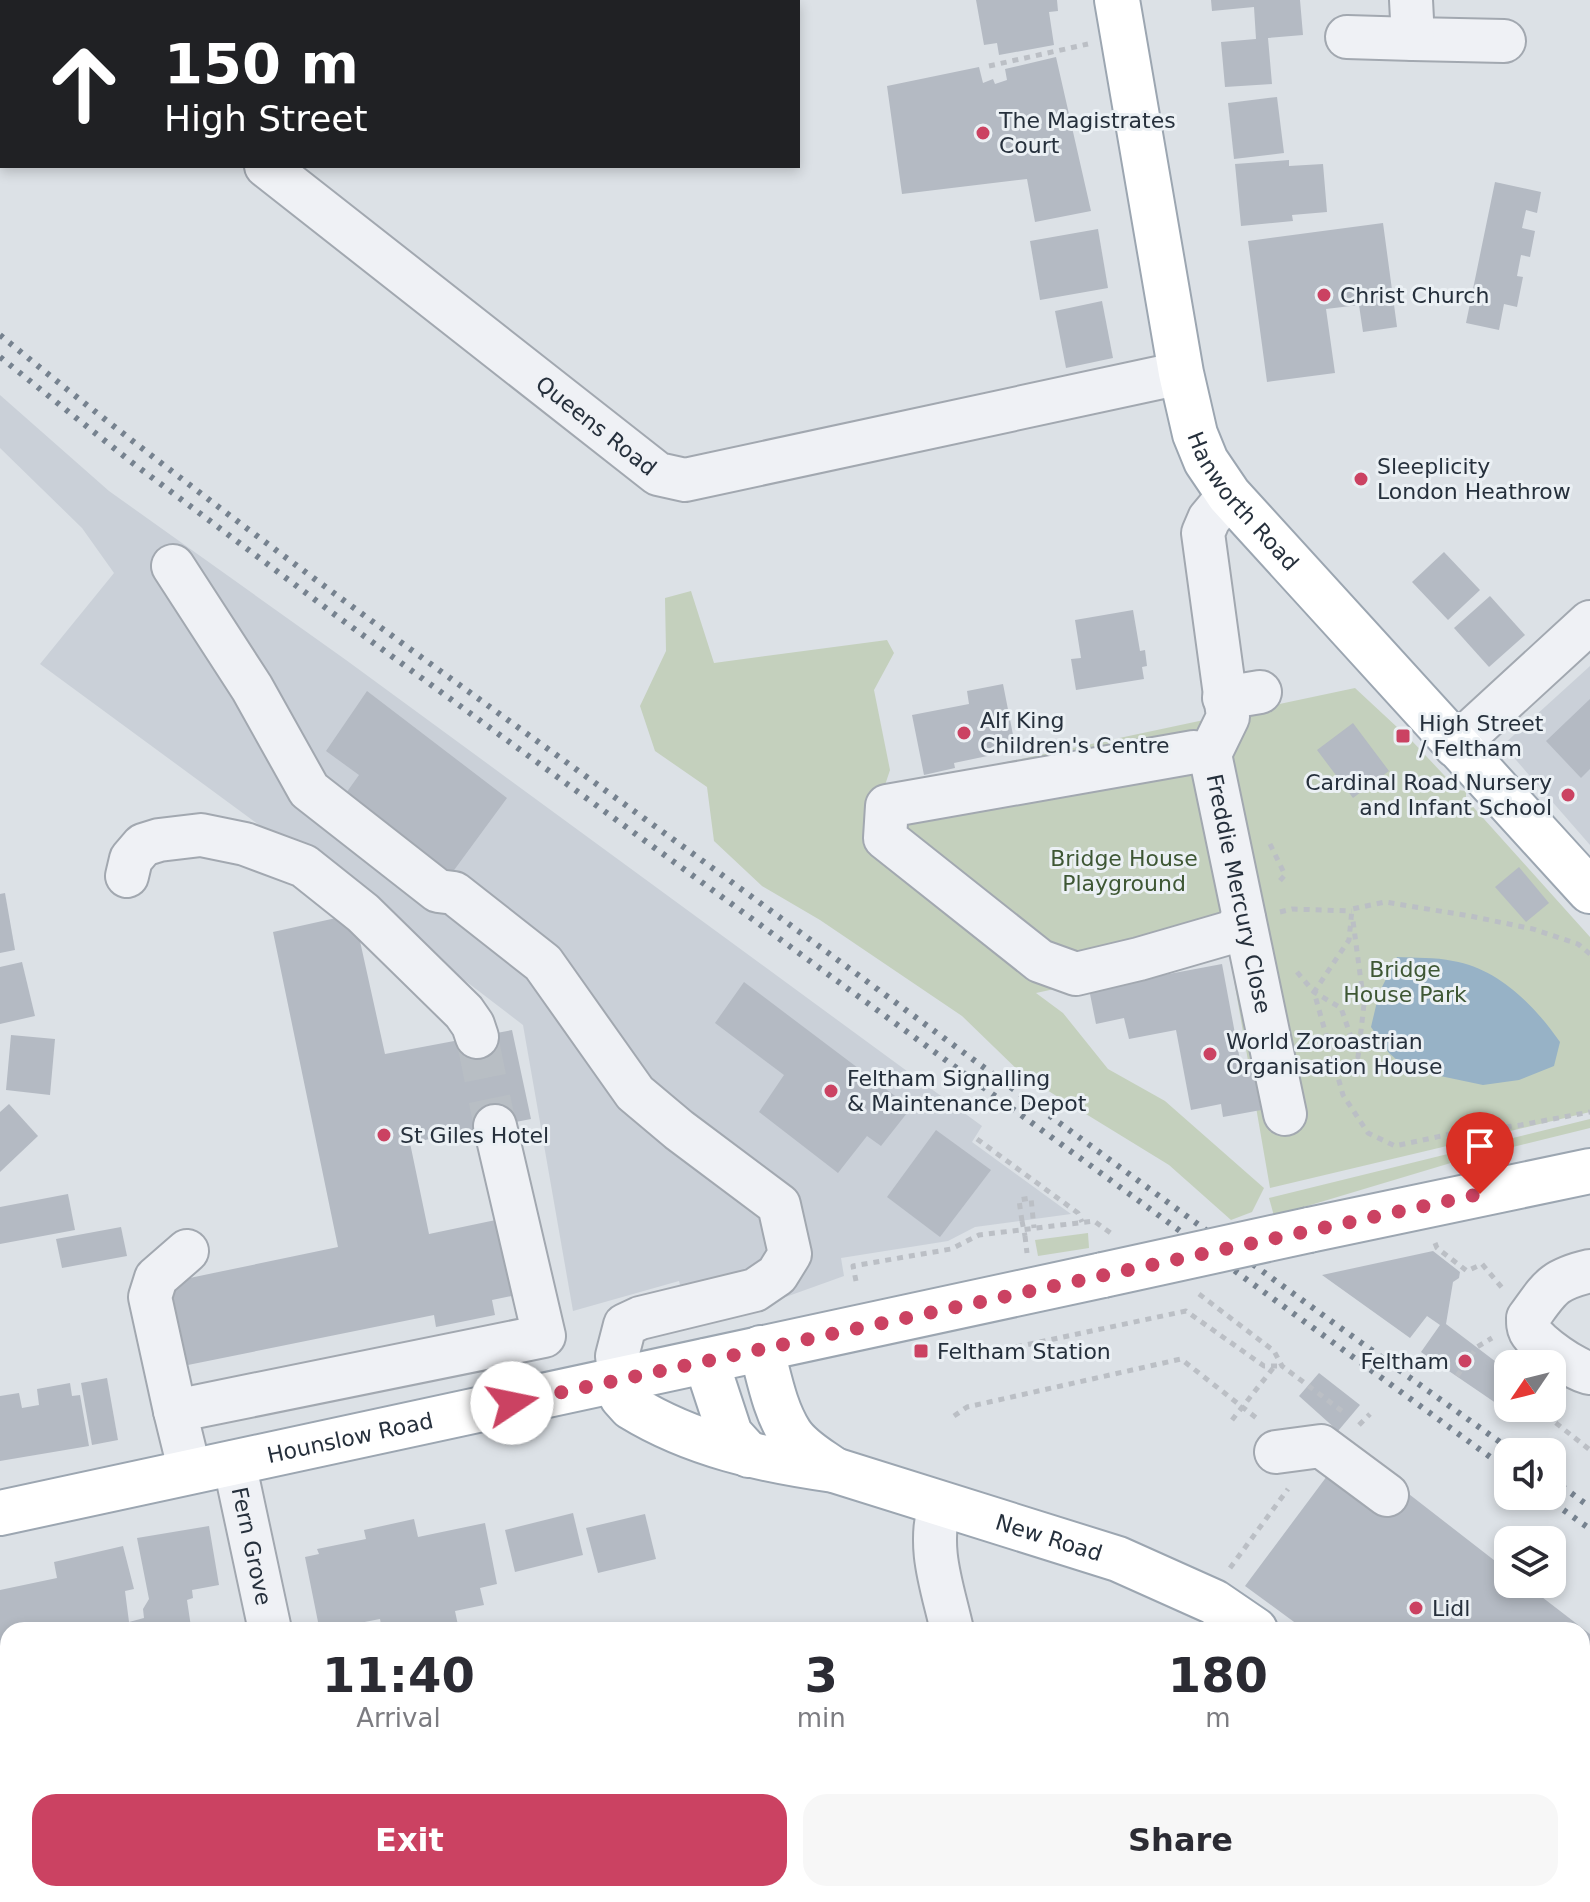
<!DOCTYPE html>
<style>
body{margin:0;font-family:"DejaVu Sans",sans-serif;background:#f7f7f7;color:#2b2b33;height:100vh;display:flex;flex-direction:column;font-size:30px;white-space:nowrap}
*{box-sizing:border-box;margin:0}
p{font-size:26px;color:#7c7c81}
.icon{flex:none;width:44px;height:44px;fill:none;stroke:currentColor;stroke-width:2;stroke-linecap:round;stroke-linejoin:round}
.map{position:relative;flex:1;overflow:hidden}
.side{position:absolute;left:0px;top:1622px;width:1590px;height:280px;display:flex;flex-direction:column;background:#fff;border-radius:24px 24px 0 0;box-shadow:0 4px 12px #0003}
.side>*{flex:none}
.hud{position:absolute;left:0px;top:0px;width:800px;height:168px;box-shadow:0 4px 12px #0003;background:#202124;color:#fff;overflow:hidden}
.needle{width:52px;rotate:235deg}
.controls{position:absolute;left:1494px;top:1350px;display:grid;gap:16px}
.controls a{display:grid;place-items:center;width:72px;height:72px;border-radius:16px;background:#fff;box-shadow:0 4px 12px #0003;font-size:40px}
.pin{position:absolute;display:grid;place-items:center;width:68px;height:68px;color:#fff;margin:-82px -34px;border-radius:50% 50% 50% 0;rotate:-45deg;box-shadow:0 0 8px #0007}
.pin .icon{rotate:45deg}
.me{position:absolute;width:88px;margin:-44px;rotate:79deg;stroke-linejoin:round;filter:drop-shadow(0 0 6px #0008)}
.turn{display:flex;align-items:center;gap:28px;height:168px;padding:0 32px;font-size:36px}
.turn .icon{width:104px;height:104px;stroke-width:2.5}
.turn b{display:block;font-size:56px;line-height:68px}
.eta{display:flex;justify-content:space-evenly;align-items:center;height:136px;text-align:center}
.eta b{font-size:48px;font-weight:800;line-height:56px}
.button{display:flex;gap:16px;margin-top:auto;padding:16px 32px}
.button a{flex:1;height:92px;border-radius:24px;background:#cb4262;color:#fff;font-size:32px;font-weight:800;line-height:92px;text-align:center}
.button a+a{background:#f7f7f7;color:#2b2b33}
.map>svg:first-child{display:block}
</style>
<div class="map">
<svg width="1590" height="1902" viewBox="0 0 1590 1902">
<rect width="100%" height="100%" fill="#dce1e6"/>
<g fill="#cad0d8">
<polygon points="0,395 109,491 346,660 982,1126 972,1142 1071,1214 975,1227 948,1241 841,1258 844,1276 730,1317 691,1325 679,1281 573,1311 523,1025 319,869 40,664 114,573 82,528 0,448"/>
<polygon points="1590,666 1590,845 1503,745"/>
</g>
<g fill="#c4d0bd">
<polygon points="691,591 714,663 887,640 894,653 874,690 890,770 884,788 1355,688 1412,741 1458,790 1466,791 1466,799 1590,937 1590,1112 1270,1188 1229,951 1036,993 1063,1013 1108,1069 1165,1101 1264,1188 1252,1212 1231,1220 1169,1165 1024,1076 962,1016 820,920 762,886 714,841 707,787 655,751 640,706 666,651 665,598"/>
<polygon points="1590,1119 1590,1128 1464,1159 1274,1216 1269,1198"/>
<polygon points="1088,1233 1089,1248 1038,1256 1035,1240"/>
</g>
<path fill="#97b2c6" d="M1397,957C1415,958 1435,957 1453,961C1499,969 1534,1005 1560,1042L1554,1066L1519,1080L1483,1085L1407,1069L1389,1053L1371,1027L1379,993Z"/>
<g fill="#b4bac3">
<polygon points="976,0 1057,0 1058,11 1049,12 1054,45 999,55 997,43 984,45"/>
<polygon points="1211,0 1300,0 1303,35 1268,38 1272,84 1225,87 1221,42 1256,39 1254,7 1212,11"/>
<polygon points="1056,57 1091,211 1035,222 1027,179 902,194 887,86 979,67 983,83 993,79 995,84 1007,80 1005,69"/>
<polygon points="1277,97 1284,153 1234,159 1228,103"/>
<polygon points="1289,160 1289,166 1323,164 1327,212 1292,215 1293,221 1241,226 1235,164"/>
<polygon points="1495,182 1541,192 1537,213 1526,210 1522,228 1535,231 1530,257 1521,255 1517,276 1523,277 1517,307 1504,304 1499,330 1466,323"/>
<polygon points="1383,223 1397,327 1363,332 1359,305 1326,309 1335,373 1267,382 1248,241"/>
<polygon points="1098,229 1108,288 1040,300 1030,241"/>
<polygon points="1102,301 1113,358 1066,368 1055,311"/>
<polygon points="1444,552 1480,590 1448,620 1412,582"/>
<polygon points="1490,596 1525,635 1489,667 1454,628"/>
<polygon points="1133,610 1140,651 1145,650 1147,666 1142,667 1144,679 1076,690 1071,659 1081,658 1075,620"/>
<polygon points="1003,684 1016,750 954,763 955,768 924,775 912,715 969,704 967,691"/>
<polygon points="367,691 507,798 449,877 344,796 359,775 326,751"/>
<polygon points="1590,699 1590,769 1581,778 1546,741"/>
<polygon points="1353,723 1389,771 1353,798 1317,750"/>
<polygon points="1519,867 1549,903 1526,922 1495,887"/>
<polygon points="5,893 15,950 0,953 0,894"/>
<polygon points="354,914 385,1054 512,1030 531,1119 410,1143 429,1234 510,1217 526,1293 492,1300 495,1315 436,1327 434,1315 178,1367 161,1284 338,1247 273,932"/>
<polygon points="22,962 35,1016 0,1024 0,967"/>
<polygon points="1222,964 1242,1071 1253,1070 1261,1110 1223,1117 1221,1104 1191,1110 1176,1030 1129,1039 1124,1018 1096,1024 1089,989"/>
<polygon points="744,982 911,1108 881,1146 867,1136 838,1173 759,1112 784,1075 715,1023"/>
<polygon points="11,1035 55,1039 50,1095 6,1090"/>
<polygon points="9,1104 38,1136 0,1172 0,1112"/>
<polygon points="936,1130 991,1170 940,1237 887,1197"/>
<polygon points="68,1194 75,1230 0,1244 0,1207"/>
<polygon points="121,1227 127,1256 62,1268 56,1239"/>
<polygon points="1433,1251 1460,1272 1459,1278 1453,1282 1446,1324 1508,1371 1508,1408 1511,1408 1509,1412 1421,1352 1440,1325 1427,1316 1410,1338 1322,1275"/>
<polygon points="1319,1373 1360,1405 1338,1431 1299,1396"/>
<polygon points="107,1378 118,1440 92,1445 81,1383"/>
<polygon points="70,1383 72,1396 80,1395 89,1446 0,1461 0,1396 19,1393 22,1408 39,1405 37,1389"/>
<polygon points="1330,1472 1396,1484 1508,1571 1508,1584 1525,1584 1590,1634 1590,1775 1582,1786 1582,1630 1305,1630 1245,1586"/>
<polygon points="573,1513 583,1555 515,1572 505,1530"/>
<polygon points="645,1514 656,1559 598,1573 586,1528"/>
<polygon points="414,1519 418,1537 485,1523 497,1584 480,1588 484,1605 455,1611 459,1630 382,1630 380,1619 339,1627 338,1623 319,1627 305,1557 319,1554 317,1549 366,1539 364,1530"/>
<polygon points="209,1526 219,1585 192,1590 193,1598 187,1600 191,1627 176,1630 8,1630 8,1710 0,1712 0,1590 57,1578 54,1562 123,1546 134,1589 125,1591 129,1622 144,1618 143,1609 149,1599 137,1538"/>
<polygon points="8,1747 8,1773 7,1773 0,1749"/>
<polygon points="188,1894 239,1894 241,1902 190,1902"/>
<polygon points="495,1894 615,1894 615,1895 589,1902 496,1902"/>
<polygon points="616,1894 644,1894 644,1895 617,1901"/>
</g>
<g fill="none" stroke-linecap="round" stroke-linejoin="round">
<polyline stroke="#b8bec4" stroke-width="42" stroke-dasharray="42 21" stroke-linecap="butt" points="477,1037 495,1126"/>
<defs>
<g id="minor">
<polyline points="54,0 57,2"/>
<polyline points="1411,0 1413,39 1504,41"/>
<polyline points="1347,37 1413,39"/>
<path id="s1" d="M266,166L658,474L685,480L1181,373"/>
<path id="s2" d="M1229,495L1209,519L1203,533L1228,717L1210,754L1285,1114"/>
<polyline points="173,566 252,688 309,790 438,891 454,893 543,963 635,1093 679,1130 779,1205 790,1254 777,1275 755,1290 640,1318 625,1325 617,1356 620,1380"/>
<polyline points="1224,698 1260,692"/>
<polyline points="1455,746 1590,622"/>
<polyline points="1210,754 1194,752 887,806 885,838 1040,961 1076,974 1139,959 1232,932 1244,919"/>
<polyline points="127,876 131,859 143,845 159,840 201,835 245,844 304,866 363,913 464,1012 473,1025 477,1037"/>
<path d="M1590,1271C1552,1280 1550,1288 1528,1318C1528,1324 1528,1327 1530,1331C1537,1344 1576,1371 1590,1373"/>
<polyline points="175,1411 150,1297 156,1278 187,1251"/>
<polyline points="1276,1452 1321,1446 1387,1495"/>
<path id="s3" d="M234,1462L270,1630"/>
<polyline points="190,1472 175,1411 544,1336 495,1126"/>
<path d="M940,1503C927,1549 942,1585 952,1630"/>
<polyline points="323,1894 325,1902"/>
<polyline points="410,1894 412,1902"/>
<polyline points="1010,1894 1012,1902"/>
<polyline points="1583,1902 1590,1886"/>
</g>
<g id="major">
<path id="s4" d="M1117,0L1181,373L1195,434L1206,461L1229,495L1590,891"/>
<polyline points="1309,1230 1590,1171"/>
<path d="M761,1348C769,1376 774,1408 790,1433C800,1449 819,1459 834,1470"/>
<polyline points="706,1361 730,1434 749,1455"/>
<path id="s5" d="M620,1380L622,1397L631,1407C693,1445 763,1460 834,1470L1118,1559L1214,1602L1255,1630"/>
<path id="s6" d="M0,1513L1103,1275"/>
<polyline points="1582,1871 1590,1875"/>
</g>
</defs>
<use href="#minor" stroke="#a2a8b0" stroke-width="46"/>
<use href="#major" stroke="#9ca6b1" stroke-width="48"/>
<g stroke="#bbbfc5" stroke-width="5" stroke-dasharray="6 6" stroke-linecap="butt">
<polyline points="989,66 1088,44"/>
<polyline points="1270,844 1285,875 1277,884"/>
<polyline points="1280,912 1292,909 1352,911"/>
<polyline points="1590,954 1578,944 1533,929 1470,916 1385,902 1352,909 1349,940 1314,992 1343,1095 1368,1133 1395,1146 1455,1133 1521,1125 1590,1112"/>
<polyline points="1297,972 1314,992 1341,1008 1358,1057 1364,1004 1353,921"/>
<polyline points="977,1139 1078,1213 1082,1222"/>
<polyline points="1022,1221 1019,1200 1031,1198 1034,1228"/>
<polyline points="1025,1236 1027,1253"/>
<polyline points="1435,1243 1437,1248 1467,1271 1482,1264 1504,1290"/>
<polyline points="856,1281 853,1266 951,1249 979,1235 1094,1221 1112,1234"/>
<polyline points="1199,1294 1274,1351 1282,1366 1342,1411"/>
<polyline points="965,1346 969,1357 1186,1311 1264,1366 1282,1366"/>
<polyline points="1457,1376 1477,1347 1492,1338"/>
<polyline points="1537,1408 1590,1450"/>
<polyline points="954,1416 967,1407 1181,1359 1259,1420"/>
<polyline points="1232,1420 1274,1367"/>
<polyline points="1359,1425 1370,1414"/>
<polyline points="1230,1568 1288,1489"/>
<polyline points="0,1845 7,1881 0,1886"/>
</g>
<use href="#minor" stroke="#eff1f5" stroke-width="42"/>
<use href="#major" stroke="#fff" stroke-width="44"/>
<g stroke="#76828f" stroke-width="6" stroke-dasharray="4 8" stroke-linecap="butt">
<path d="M0,335C224,519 462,686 696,856C968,1055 1239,1257 1514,1452"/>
<polyline points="0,357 130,461 338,617 1508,1470"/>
<polyline points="1552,1479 1590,1507"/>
<polyline points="1544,1496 1590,1529"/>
</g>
<defs>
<polyline id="major-bridge" points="1103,1275 1309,1230"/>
</defs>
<use href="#major-bridge" stroke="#9ca6b1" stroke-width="48" stroke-linecap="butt"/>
<polyline stroke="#bbbfc5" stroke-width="5" stroke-dasharray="6 6" stroke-linecap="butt" points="1022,1221 1025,1236"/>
<use href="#major-bridge" stroke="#fff" stroke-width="44"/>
</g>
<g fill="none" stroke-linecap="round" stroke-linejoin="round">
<polyline stroke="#cb4262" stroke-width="14" stroke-dasharray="0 25.2" points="512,1403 1480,1194"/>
</g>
<g fill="#cb4262" stroke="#ebf0f4" stroke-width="3">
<circle cx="983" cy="133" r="8"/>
<circle cx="1324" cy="295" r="8"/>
<circle cx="1361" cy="479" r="8"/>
<circle cx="964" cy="733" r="8"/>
<rect x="1395" y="728" width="16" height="16" rx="4"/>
<circle cx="1568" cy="795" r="8"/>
<circle cx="1210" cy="1054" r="8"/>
<circle cx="831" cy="1091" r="8"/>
<circle cx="384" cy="1135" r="8"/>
<rect x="913" y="1343" width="16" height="16" rx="4"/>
<circle cx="1465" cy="1361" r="8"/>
<circle cx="1416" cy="1608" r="8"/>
</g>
<g text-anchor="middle" stroke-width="6" stroke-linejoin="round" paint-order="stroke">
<g font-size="22" fill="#26303c" stroke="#ebf0f4" text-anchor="start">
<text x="999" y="128">The Magistrates<tspan x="999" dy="25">Court</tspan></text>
<text x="1340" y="303">Christ Church</text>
<text x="1377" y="474">Sleeplicity<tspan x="1377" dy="25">London Heathrow</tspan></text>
<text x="980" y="728">Alf King<tspan x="980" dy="25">Children's Centre</tspan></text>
<text x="1419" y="731">High Street<tspan x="1419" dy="25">/ Feltham</tspan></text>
<text x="1552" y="790" text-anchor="end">Cardinal Road Nursery<tspan x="1552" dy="25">and Infant School</tspan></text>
<text x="1226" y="1049">World Zoroastrian<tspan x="1226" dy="25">Organisation House</tspan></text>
<text x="847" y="1086">Feltham Signalling<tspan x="847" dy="25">&amp; Maintenance Depot</tspan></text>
<text x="400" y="1143">St Giles Hotel</text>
<text x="937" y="1359">Feltham Station</text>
<text x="1449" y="1369" text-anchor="end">Feltham</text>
<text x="1432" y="1616">Lidl</text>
</g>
<g font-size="22" fill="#26303c" stroke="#ebf0f4">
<text dy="8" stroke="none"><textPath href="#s1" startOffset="420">Queens Road</textPath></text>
<text dy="8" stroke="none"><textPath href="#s4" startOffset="524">Hanworth Road</textPath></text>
<text dy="8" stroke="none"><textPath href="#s2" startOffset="416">Freddie Mercury Close</textPath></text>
<text dy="8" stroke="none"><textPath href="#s6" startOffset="358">Hounslow Road</textPath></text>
<text dy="8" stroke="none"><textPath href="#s5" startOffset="470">New Road</textPath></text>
<text dy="8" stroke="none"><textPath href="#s3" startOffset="86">Fern Grove</textPath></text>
</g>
<g font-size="22" fill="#3e5734" stroke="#ebf0f4">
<text x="1124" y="866">Bridge House<tspan x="1124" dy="25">Playground</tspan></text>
<text x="1405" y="977">Bridge<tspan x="1405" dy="25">House Park</tspan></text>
</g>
</g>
</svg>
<div class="controls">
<a><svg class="needle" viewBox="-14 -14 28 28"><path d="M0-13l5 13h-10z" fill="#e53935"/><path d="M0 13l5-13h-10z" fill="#7c7c81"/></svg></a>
<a><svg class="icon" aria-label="sound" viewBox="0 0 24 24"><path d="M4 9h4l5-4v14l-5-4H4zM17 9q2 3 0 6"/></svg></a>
<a><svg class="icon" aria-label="layers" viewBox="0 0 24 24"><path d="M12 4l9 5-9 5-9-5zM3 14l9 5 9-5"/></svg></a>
</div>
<div class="pin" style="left:1480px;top:1194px;background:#d93025"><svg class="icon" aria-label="arrive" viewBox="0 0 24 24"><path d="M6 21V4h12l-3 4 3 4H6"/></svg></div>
<svg class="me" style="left:512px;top:1403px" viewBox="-20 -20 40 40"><circle r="19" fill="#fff"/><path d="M0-13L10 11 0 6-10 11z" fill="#cb4262"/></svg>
<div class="hud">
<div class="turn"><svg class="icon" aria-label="ahead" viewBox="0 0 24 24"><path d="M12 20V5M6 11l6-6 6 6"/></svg><div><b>150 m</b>High Street</div></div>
</div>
<section class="side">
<div class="eta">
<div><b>11:40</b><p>Arrival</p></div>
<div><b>3</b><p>min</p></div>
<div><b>180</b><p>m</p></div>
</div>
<div class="button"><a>Exit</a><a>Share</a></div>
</section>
</div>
